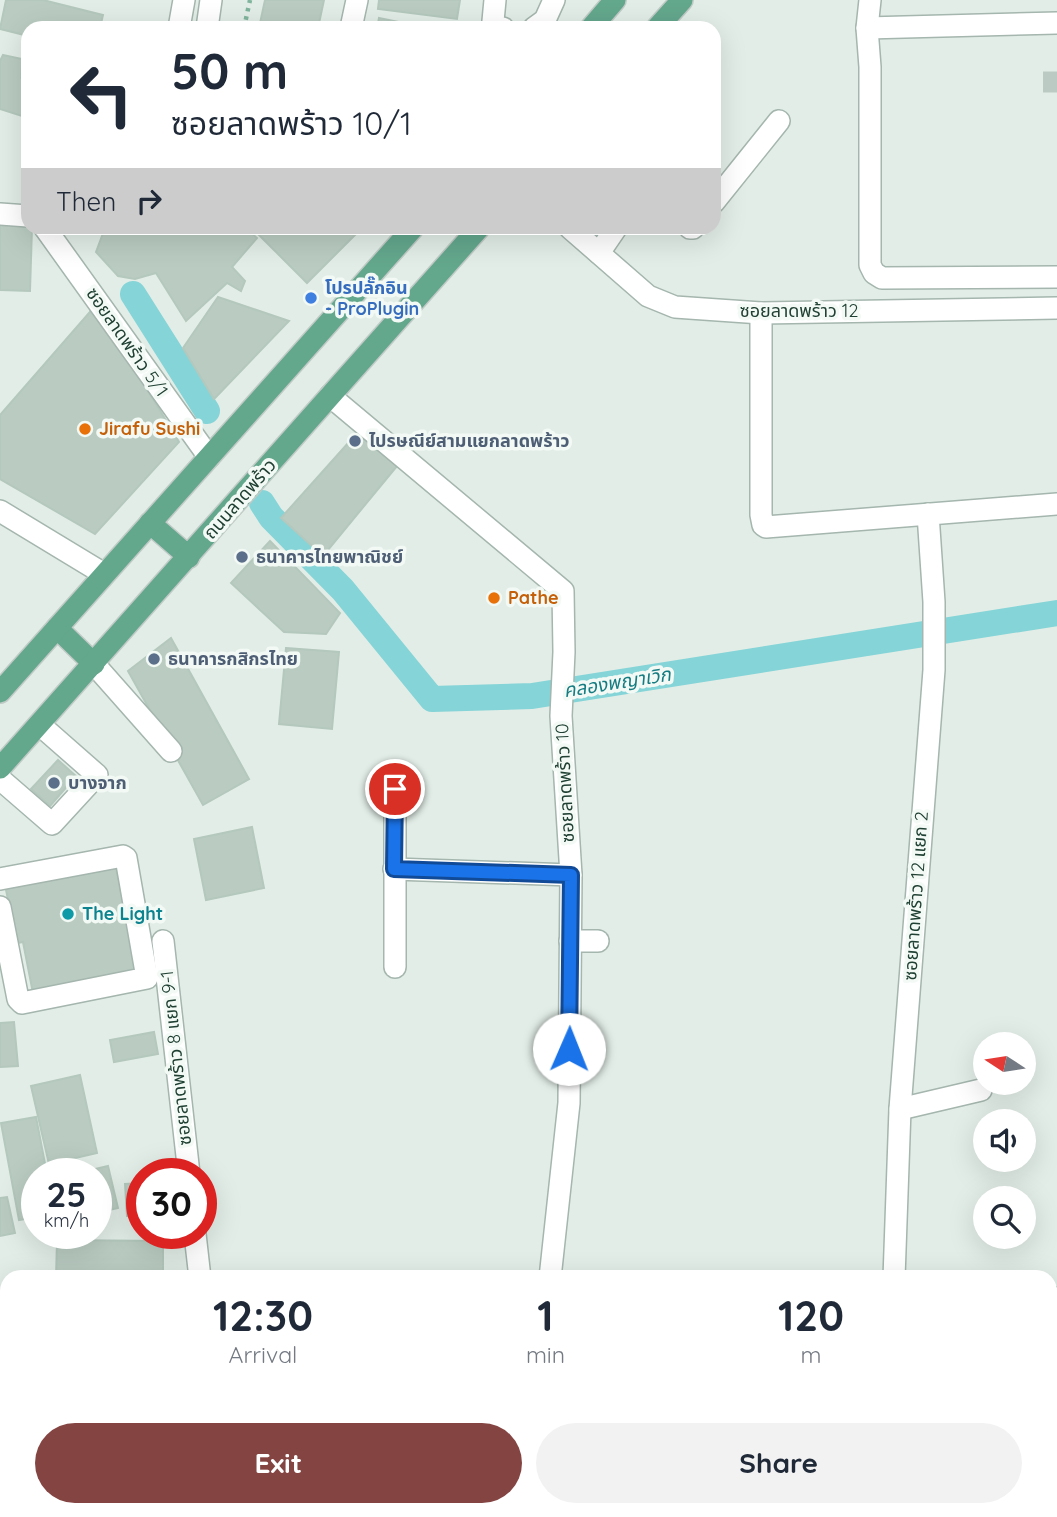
<!DOCTYPE html>
<meta charset="utf-8">
<style>
body{margin:0;font-family:Quicksand,"Noto Sans Thai",sans-serif;background:#f2f2f3;color:#1f2937;height:100vh;display:flex;flex-direction:column;font-size:26px;white-space:nowrap}
*{box-sizing:border-box;margin:0}
p{font-size:23px;color:#747a83}
.icon{flex:none;width:38px;height:38px;fill:none;stroke:currentColor;stroke-width:2;stroke-linecap:round;stroke-linejoin:round}
.map{position:relative;flex:1;overflow:hidden}
.details{position:absolute;left:0px;top:1270px;width:1057px;height:247px;display:flex;flex-direction:column;background:#fff;border-radius:21px 21px 0 0;box-shadow:0 7px 28px #0002}
.details>*{flex:none}
.banner{position:absolute;left:21px;top:21px;width:700px;height:214px;border-radius:21px;box-shadow:0 7px 28px #0002;background:#fff;color:#1f2937;overflow:hidden}
.needle{width:46px;rotate:282deg}
.fabs{position:absolute;left:973px;top:1032px;display:grid;gap:14px}
.fabs a{display:grid;place-items:center;width:63px;height:63px;border-radius:50%;background:#fff;box-shadow:0 7px 28px #0002;font-size:35px}
.speed{position:absolute;left:21px;top:1158px;display:flex;gap:14px;font-size:35px;font-weight:700;text-align:center}
.speed>*{display:grid;place-content:center;width:91px;height:91px;border-radius:50%;background:#fff;box-shadow:0 7px 28px #0002;line-height:1}
.speed small{font-size:18px;font-weight:400}
.speed .limit{border:10px solid #d22;background:#fff;color:#111}
.pin{position:absolute;display:grid;place-items:center;width:60px;height:60px;color:#fff;margin:-30px;border:4px solid #fff;border-radius:50%;box-shadow:0 2px 7px #0007}
.me{position:absolute;width:77px;margin:-38px;rotate:1deg;stroke-linejoin:round;filter:drop-shadow(0 0 5px #0008)}
.turn{display:flex;align-items:center;gap:24px;height:147px;padding:0 35px;font-size:32px}
.turn .icon{width:91px;height:91px;stroke-width:2.5}
.turn b{display:block;font-size:49px;line-height:60px}
.then{display:flex;align-items:center;height:66px;padding:0 35px;background:#0003;gap:14px;font-size:26px}
.eta{display:flex;justify-content:space-evenly;align-items:center;height:119px;text-align:center}
.eta b{font-size:42px;font-weight:700;line-height:49px}
.primary-button{display:flex;gap:14px;margin-top:auto;padding:14px 35px}
.primary-button a{flex:1;height:80px;border-radius:42px;background:#834442;color:#fff;font-size:28px;font-weight:700;line-height:80px;text-align:center}
.primary-button a+a{background:#f2f2f3;color:#1f2937}
.map>svg:first-child{display:block}
</style>
<div class="map">
<svg width="1057" height="1517" viewBox="0 0 1057 1517">
<rect width="100%" height="100%" fill="#e2ede7"/>
<g fill="none" stroke-linecap="round" stroke-linejoin="round">
<g stroke="#85d4d7" stroke-width="26">
<polyline points="133,294 207,411"/>
<polyline points="262,503 271,517 343,590 432,699 532,696 1057,613"/>
</g>
</g>
<g fill="#baccc2" stroke="#b4c8bd" stroke-width="2">
<polygon points="6,0 43,0 103,15 100,28 28,28 28,36 0,29"/>
<polygon points="265,0 324,0 318,28 259,28"/>
<polygon points="379,0 460,0 457,19 378,9"/>
<polygon points="379,18 428,28 377,28"/>
<polygon points="3,55 22,59 21,78 28,80 28,118 0,109 0,61"/>
<polygon points="0,222 28,223 28,228 32,228 30,291 0,290"/>
<polygon points="105,228 246,228 257,238 232,267 245,281 241,291 227,283 186,321 156,273 135,279 118,276 96,252"/>
<polygon points="252,228 362,228 307,283"/>
<polygon points="218,297 289,321 214,399 183,348"/>
<polygon points="96,305 179,442 95,534 0,479 0,415"/>
<polygon points="358,432 397,466 323,556 281,518"/>
<polygon points="270,541 340,613 326,634 284,632 231,583"/>
<polygon points="171,638 249,779 203,805 128,671"/>
<polygon points="286,648 339,652 332,729 279,724"/>
<polygon points="58,760 76,776 50,806 31,789"/>
<polygon points="252,827 264,888 206,900 194,839"/>
<polygon points="115,863 137,973 33,993 23,942 17,943 5,885"/>
<polygon points="14,1022 18,1066 0,1067 0,1023"/>
<polygon points="154,1032 158,1054 114,1062 110,1040"/>
<polygon points="80,1075 97,1153 49,1164 31,1086"/>
<polygon points="36,1117 47,1174 37,1174 37,1217 19,1220 1,1123"/>
<polygon points="108,1166 118,1208 96,1213 96,1174 74,1174"/>
<polygon points="142,1183 142,1215 127,1216 125,1184"/>
<polygon points="7,1197 15,1233 0,1236 0,1198"/>
<polygon points="57,1240 163,1241 163,1278 56,1278"/>
<polygon points="53,1510 186,1510 185,1517 53,1517"/>
<polygon points="363,1511 405,1515 406,1517 363,1517"/>
</g>
<g fill="none" stroke-linecap="round" stroke-linejoin="round">
<polyline stroke="#bbcac3" stroke-width="21" stroke-dasharray="21 10" stroke-linecap="butt" points="1043,82 1057,82"/>
<defs>
<g id="minor">
<polyline points="495,0 493,21 497,27 503,28"/>
<polyline points="870,0 867,28 870,67 870,265 874,273 882,278 1057,277"/>
<polyline points="179,28 184,0"/>
<polyline points="207,28 211,0"/>
<polyline points="351,28 357,0"/>
<polyline points="534,28 545,20 554,0"/>
<polyline points="867,28 1057,23"/>
<polyline points="714,202 779,121"/>
<polyline points="0,214 28,216"/>
<polyline points="45,228 209,457"/>
<polyline points="570,228 648,296 675,307 761,313 1057,308"/>
<polyline points="690,228 693,228"/>
<polyline points="599,253 616,228"/>
<polyline points="761,313 761,515 763,525 766,527 1057,504"/>
<polyline points="330,396 563,591 564,652 561,716 571,875 569,1103 550,1278"/>
<polyline points="0,511 104,574"/>
<polyline points="94,664 171,751"/>
<polyline points="0,779 52,824 97,775 40,725"/>
<polyline points="395,789 395,967"/>
<polyline points="394,869 571,875"/>
<polyline points="0,879 123,856 126,858 147,978 22,1003 18,999 0,907"/>
<polyline points="163,941 189,1174"/>
<polyline points="570,941 598,941"/>
<polyline points="900,1109 981,1090"/>
<polyline points="195,1234 200,1278"/>
<polyline points="894,1278 900,1109 934,670 934,602 928,514"/>
<polyline points="1050,1300 1057,1298"/>
<polyline points="0,1326 7,1326"/>
<polyline points="806,1510 818,1511 832,1517"/>
<polyline points="216,1517 216,1510"/>
<polyline points="527,1517 528,1510"/>
</g>
<g id="major">
<polyline points="591,28 615,0"/>
<polyline points="657,28 682,0"/>
<polyline points="150,523 189,557"/>
<polyline points="57,628 94,664"/>
<polyline points="0,692 413,228"/>
<polyline points="0,768 479,228"/>
</g>
</defs>
<use href="#minor" stroke="#a4b6ae" stroke-width="24"/>
<use href="#major" stroke="#c1cac6" stroke-width="24"/>
<polyline stroke="#80b49d" stroke-width="4.5" stroke-dasharray="3.5 5" stroke-linecap="butt" points="244,28 250,0"/>
<use href="#minor" stroke="#fff" stroke-width="21"/>
<use href="#major" stroke="#63a78d" stroke-width="21"/>
</g>
<g fill="none" stroke-linecap="round" stroke-linejoin="round">
<defs>
<polyline id="route" points="395,789 394,869 571,875 569,1049"/>
</defs>
<use href="#route" stroke="#114b97" stroke-width="18"/>
<use href="#route" stroke="#1a73e8" stroke-width="12"/>
</g>
<circle fill="#3f7fe0" stroke="#f3faf5" stroke-width="2.5" cx="311" cy="298" r="7"/>
<g fill="#e8710a" stroke="#f3faf5" stroke-width="2.5">
<circle cx="85" cy="429" r="7"/>
<circle cx="494" cy="598" r="7"/>
</g>
<g fill="#5c6f8a" stroke="#f3faf5" stroke-width="2.5">
<circle cx="355" cy="441" r="7"/>
<circle cx="242" cy="557" r="7"/>
<circle cx="154" cy="659" r="7"/>
<circle cx="54" cy="783" r="7"/>
</g>
<circle fill="#0f9aa8" stroke="#f3faf5" stroke-width="2.5" cx="68" cy="914" r="7"/>
<g text-anchor="middle" stroke-width="7" stroke-linejoin="round" paint-order="stroke">
<g font-size="18" font-weight="bold" fill="#366cbe" stroke="#f3faf5" text-anchor="start">
<text x="325" y="294">โปรปลั๊กอิน<tspan x="325" dy="21">- ProPlugin</tspan></text>
</g>
<g font-size="18" fill="#204034" stroke="#f3faf5">
<text x="799" y="317">ซอยลาดพร้าว 12</text>
<text transform="translate(127 342) rotate(55)" y="6">ซอยลาดพร้าว 5/1</text>
<text transform="translate(240 499) rotate(-49)" y="6">ถนนลาดพร้าว</text>
<text transform="translate(565 783) rotate(-93)" y="6">ซอยลาดพร้าว 10</text>
<text transform="translate(916 896) rotate(-86)" y="6">ซอยลาดพร้าว 12 แยก 2</text>
<text transform="translate(176 1058) rotate(-96)" y="6">ซอยลาดพร้าว 8 แยก 9-1</text>
</g>
<g font-size="18" font-weight="bold" fill="#c56008" stroke="#f3faf5" text-anchor="start">
<text x="99" y="435">Jirafu Sushi</text>
<text x="508" y="604">Pathe</text>
</g>
<g font-size="18" font-weight="bold" fill="#4e5e75" stroke="#f3faf5" text-anchor="start">
<text x="369" y="447">ไปรษณีย์สามแยกลาดพร้าว</text>
<text x="256" y="563">ธนาคารไทยพาณิชย์</text>
<text x="168" y="665">ธนาคารกสิกรไทย</text>
<text x="68" y="789">บางจาก</text>
</g>
<g font-size="18" font-weight="bold" fill="#0d838f" stroke="#f3faf5" text-anchor="start">
<text x="82" y="920">The Light</text>
</g>
<g font-size="19" font-style="italic" fill="#157c82" stroke="#f3faf5">
<text transform="translate(617 682) rotate(-9)" y="7">คลองพญาเวิก</text>
</g>
</g>
</svg>
<div class="fabs">
<a><svg class="needle" viewBox="-14 -14 28 28"><path d="M0-13l5 13h-10z" fill="#e53935"/><path d="M0 13l5-13h-10z" fill="#747a83"/></svg></a>
<a><svg class="icon" aria-label="sound" viewBox="0 0 24 24"><path d="M4 9h4l5-4v14l-5-4H4zM17 9q2 3 0 6"/></svg></a>
<a><svg class="icon" aria-label="search" viewBox="0 0 24 24"><circle cx="10" cy="10" r="6"/><path d="M15 15l6 6"/></svg></a>
</div>
<div class="speed"><div>25<small>km/h</small></div><div class="limit">30</div></div>
<div class="pin" style="left:395px;top:789px;background:#d93025"><svg class="icon" aria-label="arrive" viewBox="0 0 24 24"><path d="M6 21V4h12l-3 4 3 4H6"/></svg></div>
<svg class="me" style="left:569px;top:1049px" viewBox="-20 -20 40 40"><circle r="19" fill="#fff"/><path d="M0-13L10 11 0 6-10 11z" fill="#1a73e8"/></svg>
<div class="banner">
<div class="turn"><svg class="icon" aria-label="left" viewBox="0 0 24 24"><path d="M17 20v-9H6M10 6l-5 5 5 5"/></svg><div><b>50 m</b>ซอยลาดพร้าว 10/1</div></div>
<div class="then">Then<svg class="icon" aria-label="right" viewBox="0 0 24 24"><path d="M7 20v-9h11M14 6l5 5-5 5"/></svg></div>
</div>
<section class="details">
<div class="eta">
<div><b>12:30</b><p>Arrival</p></div>
<div><b>1</b><p>min</p></div>
<div><b>120</b><p>m</p></div>
</div>
<div class="primary-button"><a>Exit</a><a>Share</a></div>
</section>
</div>
